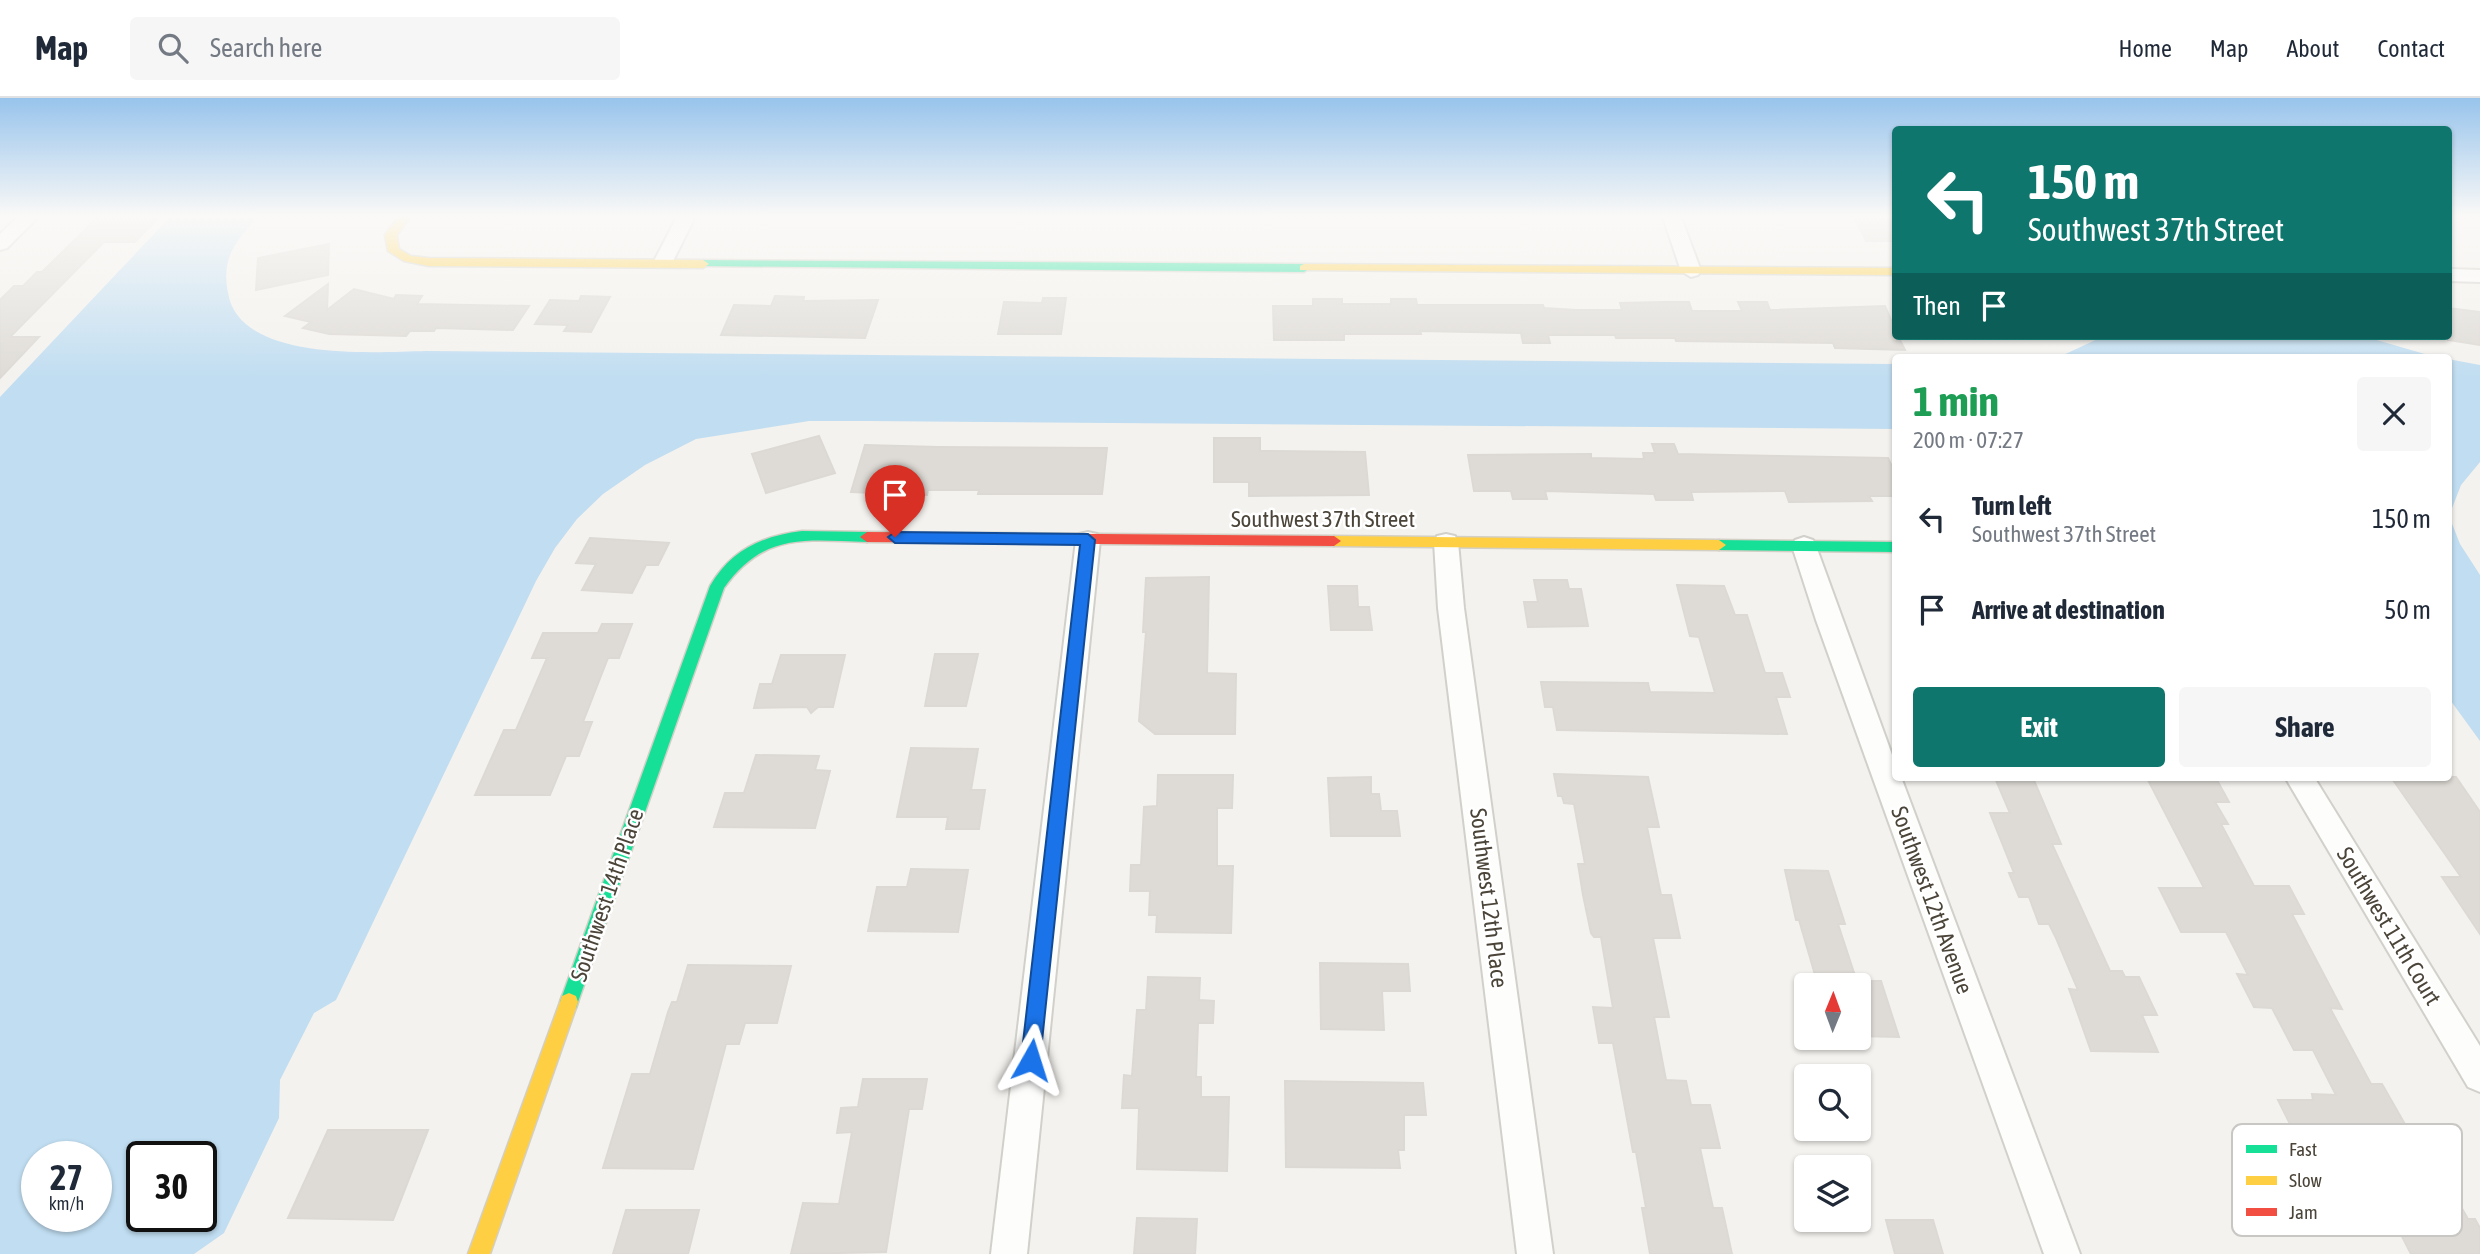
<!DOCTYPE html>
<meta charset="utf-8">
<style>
body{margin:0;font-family:"Asap Condensed",sans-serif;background:#f6f6f7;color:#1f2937;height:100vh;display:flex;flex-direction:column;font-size:26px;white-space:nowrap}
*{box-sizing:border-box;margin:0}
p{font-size:23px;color:#747a83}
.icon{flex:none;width:38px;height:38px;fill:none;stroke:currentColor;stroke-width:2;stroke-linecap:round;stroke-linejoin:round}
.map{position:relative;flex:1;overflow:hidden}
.side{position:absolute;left:1892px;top:256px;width:560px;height:427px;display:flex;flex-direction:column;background:#fff;border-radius:7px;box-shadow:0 2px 5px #0004}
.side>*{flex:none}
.hud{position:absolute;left:1892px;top:28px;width:560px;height:214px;border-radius:7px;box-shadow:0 2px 5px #0004;background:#0f766e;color:#fff;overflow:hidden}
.needle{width:46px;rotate:1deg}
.buttons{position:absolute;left:1794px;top:875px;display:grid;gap:14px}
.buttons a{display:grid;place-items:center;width:77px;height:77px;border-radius:7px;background:#fff;box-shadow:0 2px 5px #0004;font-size:35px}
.speed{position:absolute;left:21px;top:1043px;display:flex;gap:14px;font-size:35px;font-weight:700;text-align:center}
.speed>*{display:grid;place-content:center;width:91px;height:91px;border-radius:50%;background:#fff;box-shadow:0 2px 5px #0004;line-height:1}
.speed small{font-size:18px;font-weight:400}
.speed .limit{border:4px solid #111;border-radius:10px;background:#fff;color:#111}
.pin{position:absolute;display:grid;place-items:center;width:60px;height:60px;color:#fff;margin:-72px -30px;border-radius:50% 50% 50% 0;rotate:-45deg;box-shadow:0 0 7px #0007}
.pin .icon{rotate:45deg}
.me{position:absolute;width:77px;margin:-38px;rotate:6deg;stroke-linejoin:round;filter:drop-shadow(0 0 5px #0008)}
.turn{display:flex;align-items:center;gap:24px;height:147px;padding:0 21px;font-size:32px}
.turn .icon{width:91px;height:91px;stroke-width:2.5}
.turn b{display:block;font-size:49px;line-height:60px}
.then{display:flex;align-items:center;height:66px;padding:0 21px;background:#0003;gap:14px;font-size:26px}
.round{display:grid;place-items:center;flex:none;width:74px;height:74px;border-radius:7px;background:#f6f6f7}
.headline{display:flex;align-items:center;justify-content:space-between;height:119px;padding:0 21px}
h1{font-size:42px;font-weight:700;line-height:52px;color:#1e9e55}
.action{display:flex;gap:14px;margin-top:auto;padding:14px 21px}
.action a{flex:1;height:80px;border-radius:7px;background:#0f766e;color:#fff;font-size:28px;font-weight:700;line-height:80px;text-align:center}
.action a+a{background:#f6f6f7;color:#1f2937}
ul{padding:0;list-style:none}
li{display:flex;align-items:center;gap:21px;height:91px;padding:0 21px}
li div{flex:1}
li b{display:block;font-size:26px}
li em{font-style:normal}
header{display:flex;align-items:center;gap:42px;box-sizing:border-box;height:98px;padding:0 35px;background:#fff;border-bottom:2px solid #e0e1e3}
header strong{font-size:33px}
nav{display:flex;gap:38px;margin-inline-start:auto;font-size:24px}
.search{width:490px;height:63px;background:#f6f6f7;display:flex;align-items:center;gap:18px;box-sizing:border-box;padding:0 24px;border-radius:7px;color:#747a83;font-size:26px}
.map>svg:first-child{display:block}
</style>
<header>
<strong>Map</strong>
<div class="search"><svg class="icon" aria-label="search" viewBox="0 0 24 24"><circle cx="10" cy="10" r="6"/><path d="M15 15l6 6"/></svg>Search here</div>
<nav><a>Home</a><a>Map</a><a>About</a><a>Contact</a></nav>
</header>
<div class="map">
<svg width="2480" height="1156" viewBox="0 0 2480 1156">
<rect width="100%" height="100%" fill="#f4f2ee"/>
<g fill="#c0ddf1" fill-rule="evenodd">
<path d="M170,119H257C235,145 221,160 228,195C240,265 374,254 426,253L1895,266V331L867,323H809L696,341L645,367L603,396L577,421L555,450L536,483L336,902L314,915L280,982L279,1020L224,1135L194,1156H0V299ZM37,1059H96V1118H37ZM142,1059H201V1118H142Z"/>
<polygon points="2104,238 2363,238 2435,259 2059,259"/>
<polygon points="2448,261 2480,267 2480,364 2461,387 2449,418 2460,446 2480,477 2480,643 2448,599"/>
</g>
<g fill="#dedbd6" stroke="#dcd9d4" stroke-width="2">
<polygon points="98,119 159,119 135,144 104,144 10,239 39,239 0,280 0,202 14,188 23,188 37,174 42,174"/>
<polygon points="1854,119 1891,119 1895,127 1895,143 1866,143"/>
<polygon points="329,146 328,177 256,192 258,160"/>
<polygon points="328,186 327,212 354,191 394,201 396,197 422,198 417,206 529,208 513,232 436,230 434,233 410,233 406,238 329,236 303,230 311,224 285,218"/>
<polygon points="581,198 610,199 591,234 564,233 568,227 535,226 550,202 579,203"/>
<polygon points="775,198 804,199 803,203 878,202 865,240 721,237 734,207 771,208"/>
<polygon points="1043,200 1066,200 1061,236 998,236 1004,204 1042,205"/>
<polygon points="1313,201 1342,201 1342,206 1391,206 1391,201 1416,201 1417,207 1543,207 1544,210 1576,212 1622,212 1620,205 1664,204 1689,204 1692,213 1742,213 1738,204 1767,204 1770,212 1885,208 1895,231 1895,238 1898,238 1905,252 1835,250 1833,245 1676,243 1675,240 1616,240 1615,237 1548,237 1550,245 1523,245 1521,235 1420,233 1421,236 1344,236 1344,242 1274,242 1273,208 1313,208"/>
<polygon points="2448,210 2480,214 2480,247 2448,242"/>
<polygon points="819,338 835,375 766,395 752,356"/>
<polygon points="1214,340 1260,340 1260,353 1365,354 1369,397 1249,398 1249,384 1214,384"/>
<polygon points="1652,346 1674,346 1678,356 1888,360 1895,375 1895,398 1869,398 1872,403 1789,404 1785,393 1691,394 1693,402 1656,402 1654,396 1545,393 1547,401 1513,401 1511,393 1474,393 1468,357 1591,356 1591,360 1644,361 1643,355 1655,355"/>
<polygon points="865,347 938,349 1107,350 1102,396 978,396 979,392 928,392 927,397 851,394"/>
<polygon points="590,440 669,445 658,467 646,467 632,495 582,492 596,466 576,465"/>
<polygon points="1209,479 1207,575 1236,576 1235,636 1155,636 1139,623 1146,534 1143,534 1146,480"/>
<polygon points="1534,482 1567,482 1569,491 1581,491 1588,528 1528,529 1524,504 1538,504"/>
<polygon points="1677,487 1724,488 1735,517 1747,517 1765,575 1782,575 1790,599 1776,599 1787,636 1557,632 1553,609 1545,609 1541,584 1648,585 1650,594 1715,595 1699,539 1690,538"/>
<polygon points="1328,488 1357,488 1358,509 1369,509 1372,532 1331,532"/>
<polygon points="602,526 632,526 619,560 608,560 583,624 592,624 579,658 566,658 550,697 475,697 504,632 516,632 547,560 532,560 543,535 598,535"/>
<polygon points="935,556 978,556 966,608 925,608"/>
<polygon points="781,557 845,557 833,609 818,609 811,615 807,609 754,610 760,586 772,586"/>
<polygon points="911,650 978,651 971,692 985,692 979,731 946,731 948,719 897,719"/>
<polygon points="756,657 819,658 815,672 830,673 815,730 714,729 725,695 744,695"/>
<polygon points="1554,676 1648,679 1659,729 1647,729 1661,797 1671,797 1680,840 1653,840 1669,919 1654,919 1666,982 1686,983 1691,1007 1710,1007 1720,1050 1700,1050 1713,1110 1722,1110 1732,1156 1650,1156 1642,1110 1646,1110 1636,1054 1633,1054 1613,945 1599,945 1593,909 1613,910 1601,839 1594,839 1591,835 1583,797 1578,766 1585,766 1574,706 1564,705 1562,698 1558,698"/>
<polygon points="1158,677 1233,677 1232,710 1217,710 1217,768 1233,768 1231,835 1156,834 1157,817 1149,817 1150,793 1130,793 1131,767 1141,767 1144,709 1157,708"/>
<polygon points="1371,679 1371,696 1379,696 1381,713 1397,713 1400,738 1331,738 1328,680"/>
<polygon points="2391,679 2456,679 2480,714 2480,836 2442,779 2461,779"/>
<polygon points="1995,680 2033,680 2061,746 2052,746 2110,873 2122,873 2125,879 2139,879 2157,917 2142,917 2158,954 2091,953 2069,891 2078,892 2056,840 2049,826 2039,826 2029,799 2019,799 2009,775 2014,775 1990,715 2010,715"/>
<polygon points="2148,682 2217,682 2229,704 2215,704 2228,726 2221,726 2254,788 2289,788 2304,816 2292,816 2342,911 2330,910 2371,986 2382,986 2406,1028 2415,1028 2468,1121 2475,1121 2480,1130 2480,1156 2411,1156 2393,1121 2402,1121 2375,1069 2341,1056 2305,1056 2278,1002 2313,1002 2312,996 2336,997 2313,952 2294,952 2272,910 2254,909 2237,876 2248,877 2226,834 2181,834 2159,790 2204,790"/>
<polygon points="911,771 968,772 958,834 868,833 877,789 907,789"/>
<polygon points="1785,772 1828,773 1845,826 1838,826 1858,887 1818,887 1799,822 1796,822"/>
<polygon points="1320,865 1408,866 1410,893 1382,893 1384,932 1321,931"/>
<polygon points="688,867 791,868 777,925 745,925 739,946 726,946 693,1071 603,1070 632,976 650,976 668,914 672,904 677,904"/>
<polygon points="1148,879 1200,880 1199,902 1214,903 1213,925 1198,925 1196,979 1201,979 1201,999 1229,999 1227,1073 1137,1071 1139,1010 1122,1010 1124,977 1132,978 1137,912 1146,912"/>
<polygon points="1858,883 1881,883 1899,939 1858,938"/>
<polygon points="863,981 927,981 922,1011 909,1011 886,1154 791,1156 803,1105 839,1106 852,1034 837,1035 841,1010 858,1009"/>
<polygon points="1285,983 1423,985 1426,1017 1404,1017 1404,1052 1398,1052 1400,1070 1286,1069"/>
<polygon points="328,1032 428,1032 393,1122 288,1120"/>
<polygon points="626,1112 699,1112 688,1156 613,1156"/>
<polygon points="1137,1120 1197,1121 1195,1156 1134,1156"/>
<polygon points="1886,1122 1933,1122 1943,1156 1895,1156"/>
</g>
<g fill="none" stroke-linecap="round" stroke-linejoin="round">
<defs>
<g id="street">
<polygon points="18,119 38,119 7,150 0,152 0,136"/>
<polygon points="677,119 695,119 670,169 656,169 653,165"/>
<polygon points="1663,119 1681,119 1701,173 1698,177 1691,179 1681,173"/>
<polygon points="2448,171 2480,172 2480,184 2448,183"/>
<polygon points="1088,434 1097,436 1100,442 1027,1156 991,1156 1076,442 1079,436"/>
<polygon points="1446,436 1455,438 1458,444 1464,510 1553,1156 1517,1156 1438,510 1434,444 1437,438"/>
<polygon points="1804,439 1813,442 1816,448 1895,665 1895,679 1901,679 2080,1156 2044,1156 1816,522 1792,448 1795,442"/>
<polygon points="2285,679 2314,679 2480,948 2480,994 2468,989"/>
</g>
<g id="fast">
<polygon points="703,162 1304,166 1310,170 1304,174 699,168 699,164"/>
<path d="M802,433L867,434L874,439L867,444C805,442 764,434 724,490L578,904L576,910L569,913L562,910L560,904L710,488C731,452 762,438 802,433Z"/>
<polygon points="1719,442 1895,444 1895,454 1719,452 1712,447"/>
</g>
<g id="slow">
<polygon points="398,119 410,119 397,137 399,151 411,158 429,160 703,162 709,166 703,170 429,168 404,163 388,153 385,137"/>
<polygon points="1304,166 1895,170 1895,177 1300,172 1300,168"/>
<polygon points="1334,438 1719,442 1726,447 1719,452 1334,448 1327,443"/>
<polygon points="569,895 576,898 578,904 490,1156 468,1156 560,904 562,898"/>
</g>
<polygon id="jam" points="867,434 1334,438 1341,443 1334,448 867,444 860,439"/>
</defs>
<use href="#street" stroke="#d2d0cb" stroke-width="4"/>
<use href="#fast" stroke="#d3cfc5" stroke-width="3"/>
<use href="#slow" stroke="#d3cfc5" stroke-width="3"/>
<use href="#jam" stroke="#d3cfc5" stroke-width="3"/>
<use href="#street" fill="#fdfdfc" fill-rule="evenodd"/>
<use href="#fast" fill="#16e098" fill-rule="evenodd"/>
<use href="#slow" fill="#ffcf43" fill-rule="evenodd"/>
<use href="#jam" fill="#f24e42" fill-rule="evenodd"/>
</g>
<linearGradient id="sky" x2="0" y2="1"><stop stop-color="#98c4ec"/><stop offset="0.42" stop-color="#faf9f7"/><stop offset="1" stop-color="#faf9f7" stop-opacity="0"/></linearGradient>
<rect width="2480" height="281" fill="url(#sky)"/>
<polygon fill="#1a73e8" stroke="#114b97" stroke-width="2" points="895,434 1088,436 1095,442 1040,962 1038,969 1031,972 1024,969 1021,962 1080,447 895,445 888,439"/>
<g text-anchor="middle" stroke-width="5" stroke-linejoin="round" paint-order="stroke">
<g font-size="23" fill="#4b4439" stroke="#fff">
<text x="1323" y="429">Southwest 37th Street</text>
<text transform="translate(607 797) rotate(-71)" y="8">Southwest 14th Place</text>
<text transform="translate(1489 800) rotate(83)" y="8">Southwest 12th Place</text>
<text transform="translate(1932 802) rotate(70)" y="8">Southwest 12th Avenue</text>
<text transform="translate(2389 828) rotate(59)" y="8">Southwest 11th Court</text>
</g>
</g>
<rect x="2232" y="1026" width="230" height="112" rx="10" fill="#fff" stroke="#c9c7c4" stroke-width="2"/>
<rect x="2246" y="1047" width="31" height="8" fill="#16e098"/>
<rect x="2246" y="1078" width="31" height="9" fill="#ffcf43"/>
<rect x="2246" y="1110" width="31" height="8" fill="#f24e42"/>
<g font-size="19" fill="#4b4439">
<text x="2289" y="1058">Fast</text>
<text x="2289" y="1089">Slow</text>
<text x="2289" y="1121">Jam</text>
</g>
</svg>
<div class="buttons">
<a><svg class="needle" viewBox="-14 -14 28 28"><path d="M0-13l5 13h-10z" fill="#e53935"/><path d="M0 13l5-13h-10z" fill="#747a83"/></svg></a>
<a><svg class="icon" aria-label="search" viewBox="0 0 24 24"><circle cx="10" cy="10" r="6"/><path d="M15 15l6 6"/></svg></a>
<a><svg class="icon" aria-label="layers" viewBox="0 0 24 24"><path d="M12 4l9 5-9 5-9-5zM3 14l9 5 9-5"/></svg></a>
</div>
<div class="speed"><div>27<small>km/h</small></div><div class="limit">30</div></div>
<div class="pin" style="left:895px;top:439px;background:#d93025"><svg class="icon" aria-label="arrive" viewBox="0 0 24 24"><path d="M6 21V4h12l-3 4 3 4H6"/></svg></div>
<svg class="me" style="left:1031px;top:962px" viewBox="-20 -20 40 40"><path d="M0-17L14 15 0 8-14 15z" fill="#1a73e8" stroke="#fff" stroke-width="4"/></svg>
<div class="hud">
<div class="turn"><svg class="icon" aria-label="left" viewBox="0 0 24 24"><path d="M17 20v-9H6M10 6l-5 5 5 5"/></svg><div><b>150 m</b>Southwest 37th Street</div></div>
<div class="then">Then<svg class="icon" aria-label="arrive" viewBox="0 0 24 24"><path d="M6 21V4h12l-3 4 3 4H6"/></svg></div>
</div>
<section class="side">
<div class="headline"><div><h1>1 min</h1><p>200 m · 07:27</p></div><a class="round"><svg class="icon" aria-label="close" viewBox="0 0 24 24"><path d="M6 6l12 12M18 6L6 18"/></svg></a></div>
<ul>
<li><svg class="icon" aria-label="left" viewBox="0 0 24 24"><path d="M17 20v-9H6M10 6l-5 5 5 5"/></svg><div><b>Turn left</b><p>Southwest 37th Street</p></div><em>150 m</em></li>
<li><svg class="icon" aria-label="arrive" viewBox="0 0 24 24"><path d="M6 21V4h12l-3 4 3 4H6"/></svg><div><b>Arrive at destination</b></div><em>50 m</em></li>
</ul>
<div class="action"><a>Exit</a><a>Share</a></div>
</section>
</div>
